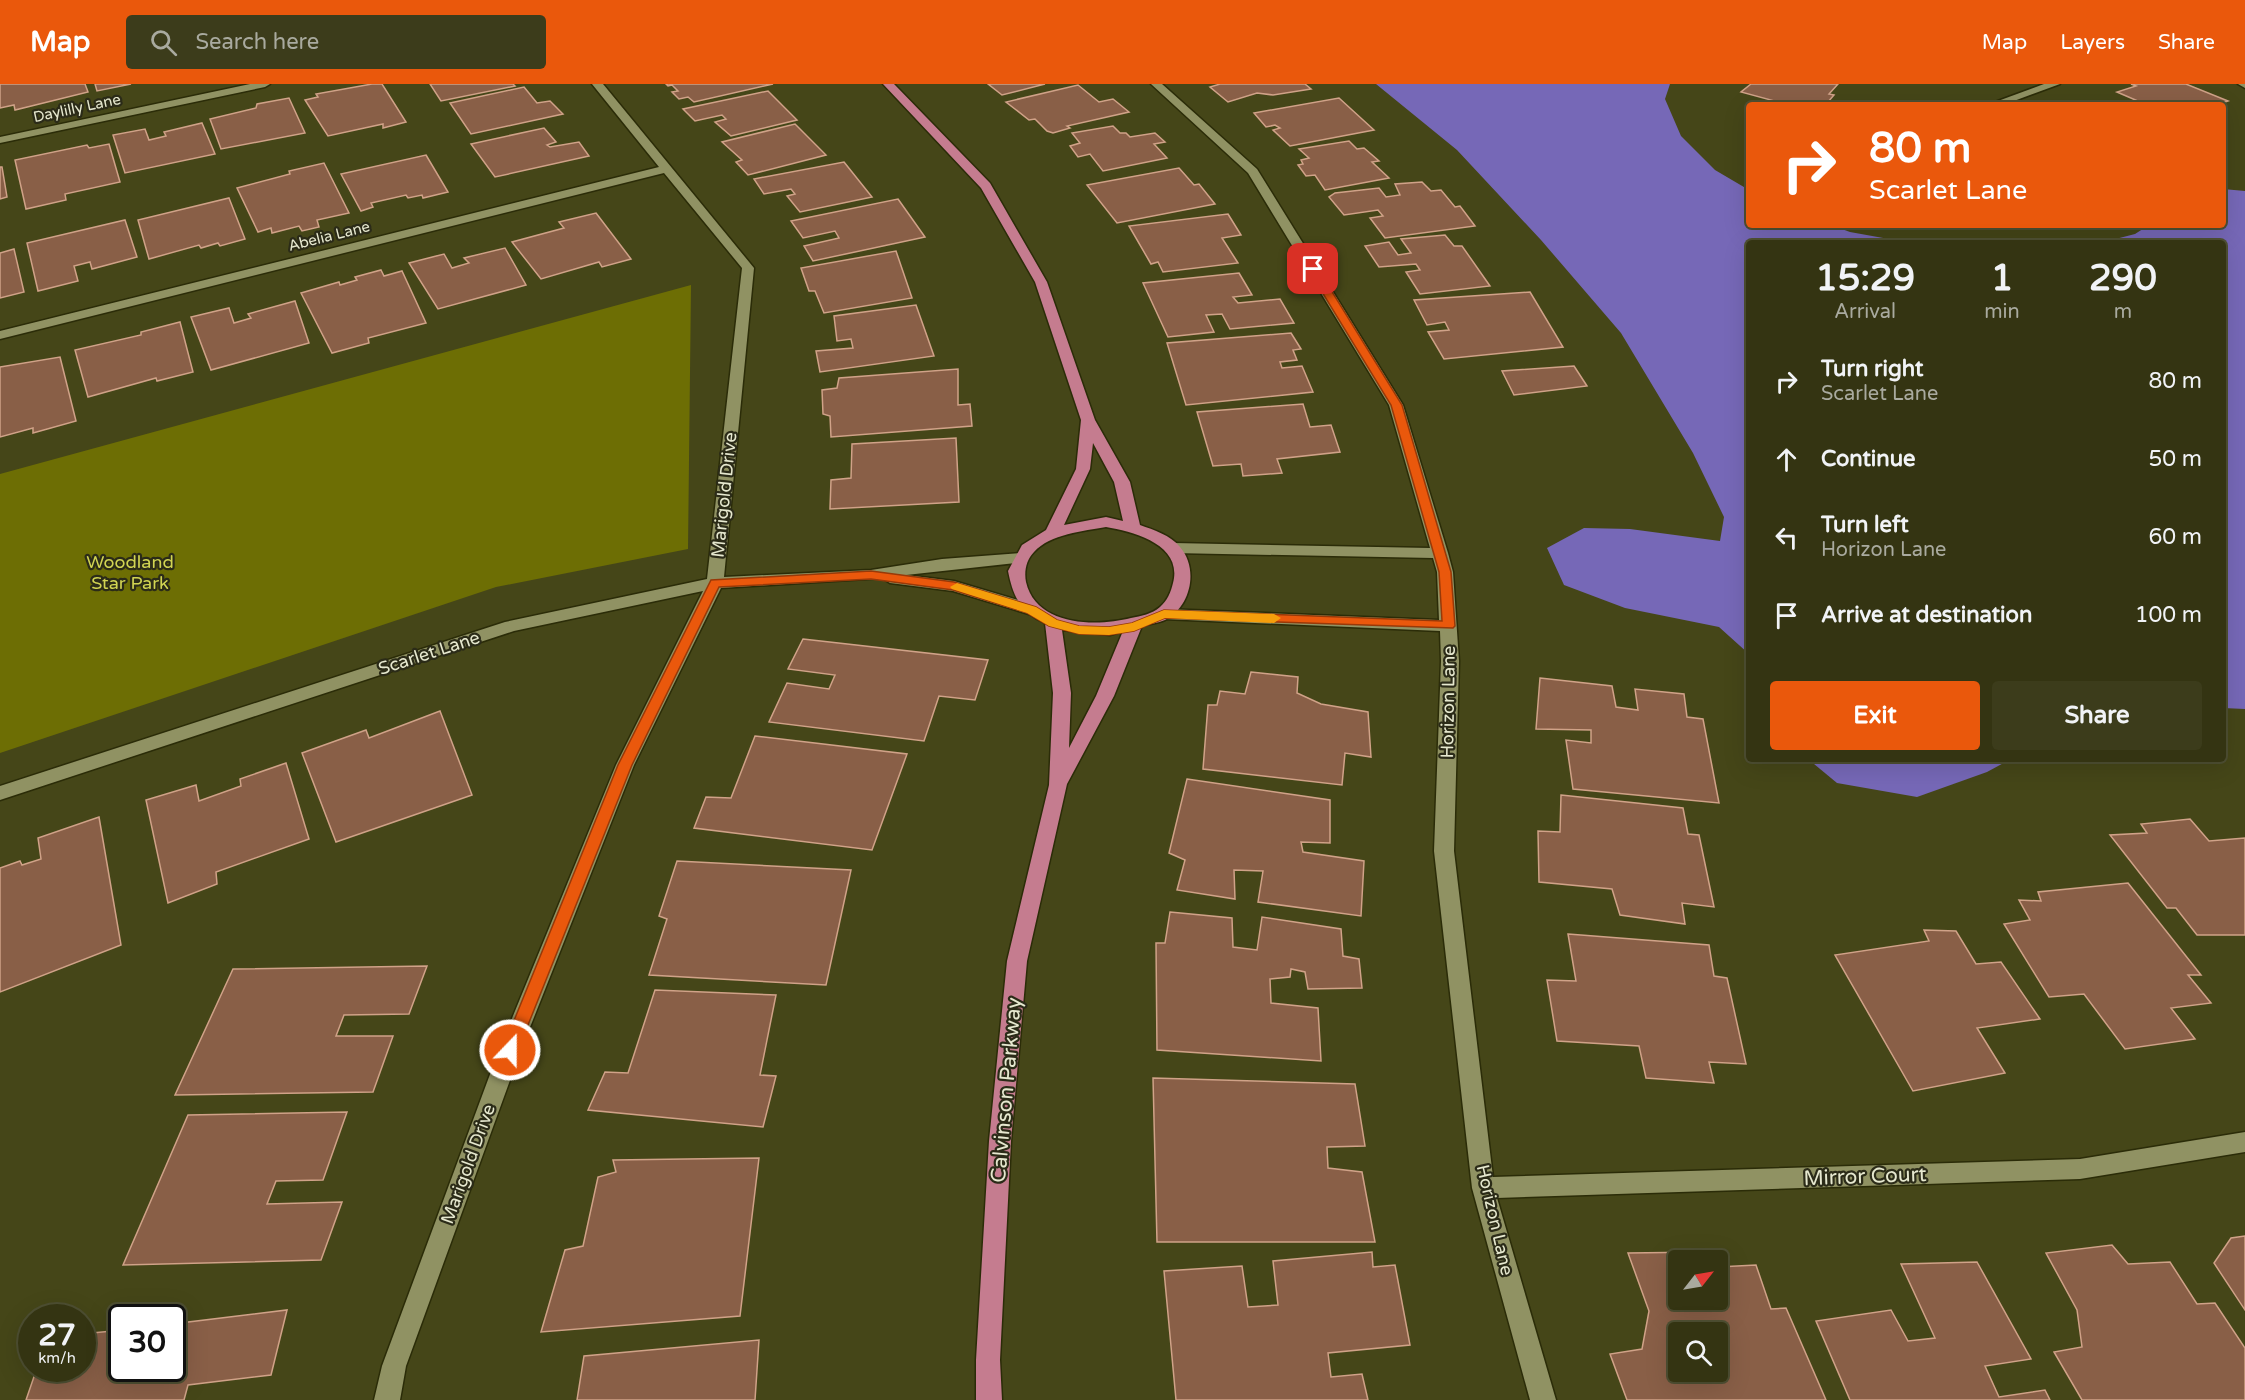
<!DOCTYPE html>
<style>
body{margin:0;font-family:"Varela Round",sans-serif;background:#3c3c1b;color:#f1f3f6;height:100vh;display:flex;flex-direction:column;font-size:22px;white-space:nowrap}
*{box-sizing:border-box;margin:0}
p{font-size:20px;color:#a9aa9f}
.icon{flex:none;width:33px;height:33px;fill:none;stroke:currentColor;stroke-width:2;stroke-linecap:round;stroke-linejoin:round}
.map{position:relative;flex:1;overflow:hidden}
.details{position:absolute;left:1746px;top:156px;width:480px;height:522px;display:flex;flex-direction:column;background:#343412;border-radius:6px;box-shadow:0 6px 24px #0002,0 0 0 2px #4e4f32}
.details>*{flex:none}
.guide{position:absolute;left:1746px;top:18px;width:480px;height:126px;border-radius:6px;box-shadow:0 6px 24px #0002,0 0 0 2px #4e4f32;background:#ea580c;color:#fff;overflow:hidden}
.needle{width:39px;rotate:59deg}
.buttons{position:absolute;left:1668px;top:1166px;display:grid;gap:12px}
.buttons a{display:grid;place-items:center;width:60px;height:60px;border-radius:6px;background:#343412;box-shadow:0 6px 24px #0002,0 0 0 2px #4e4f32;font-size:30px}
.speed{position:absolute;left:18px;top:1220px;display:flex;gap:12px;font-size:30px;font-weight:700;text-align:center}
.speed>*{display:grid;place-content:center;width:78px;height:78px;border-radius:50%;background:#343412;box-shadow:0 6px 24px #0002,0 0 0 2px #4e4f32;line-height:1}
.speed small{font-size:15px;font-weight:400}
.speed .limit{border:3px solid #111;border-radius:9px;background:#fff;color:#111}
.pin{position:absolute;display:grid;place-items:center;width:51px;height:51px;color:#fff;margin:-26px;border-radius:12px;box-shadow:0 3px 9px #0006}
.me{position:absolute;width:66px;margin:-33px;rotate:22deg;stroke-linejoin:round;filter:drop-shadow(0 0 4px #0008)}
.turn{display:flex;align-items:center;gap:21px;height:126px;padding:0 24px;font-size:27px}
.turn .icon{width:78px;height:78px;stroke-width:2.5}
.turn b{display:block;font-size:42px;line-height:51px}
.eta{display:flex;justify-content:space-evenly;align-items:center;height:102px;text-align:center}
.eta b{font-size:36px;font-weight:700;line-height:42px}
.primary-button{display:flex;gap:12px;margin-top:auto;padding:12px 24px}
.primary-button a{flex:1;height:69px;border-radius:6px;background:#ea580c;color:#fff;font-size:24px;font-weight:700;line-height:69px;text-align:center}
.primary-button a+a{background:#3c3c1b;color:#f1f3f6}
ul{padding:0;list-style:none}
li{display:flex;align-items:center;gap:18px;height:78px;padding:0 24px}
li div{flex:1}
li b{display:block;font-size:22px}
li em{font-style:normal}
header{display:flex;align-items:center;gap:36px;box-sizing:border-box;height:84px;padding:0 30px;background:#ea580c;color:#fff}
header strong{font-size:28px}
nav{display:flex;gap:33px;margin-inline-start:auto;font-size:21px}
.search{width:420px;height:54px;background:#3c3c1b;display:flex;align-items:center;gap:15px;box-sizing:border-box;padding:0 21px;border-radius:6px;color:#a9aa9f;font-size:22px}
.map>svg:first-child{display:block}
</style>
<header>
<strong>Map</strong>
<div class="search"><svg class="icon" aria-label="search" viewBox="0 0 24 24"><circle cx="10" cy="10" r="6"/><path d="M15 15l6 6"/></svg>Search here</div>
<nav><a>Map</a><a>Layers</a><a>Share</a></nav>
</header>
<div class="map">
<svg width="2245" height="1316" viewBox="0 0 2245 1316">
<rect width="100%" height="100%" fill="#454618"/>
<polygon fill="#6d6e04" points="691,201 688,465 496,503 0,669 0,390"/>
<g fill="#7668b7">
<polygon points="1376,0 1670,0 1665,15 1681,52 1715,86 1749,106 1749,141 1831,141 1850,148 1911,159 1749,159 1749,570 1719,543 1625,524 1564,501 1547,464 1584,444 1630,445 1720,457 1724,433 1693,369 1621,249 1541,156 1457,66"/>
<polygon points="2223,105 2245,107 2245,625 2223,624 2223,159 2100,159 2135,150 2149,141 2223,141"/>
<polygon points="1808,675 2011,675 1987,688 1917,713 1837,699"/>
</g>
<g fill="#895f47" stroke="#d0a288" stroke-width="1.5" fill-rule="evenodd">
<polygon points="0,0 85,0 88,8 15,26 14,21 0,24"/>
<polygon points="95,0 131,0 97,7"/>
<polygon points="372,0 382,0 406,38 383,44 383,40 328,52 305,16 318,13 316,10"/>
<polygon points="430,0 513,0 515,2 441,17"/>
<polygon points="666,0 773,0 694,18 688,13 679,15 672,8 678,7 672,1 668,2"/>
<polygon points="988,0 1045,0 1002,11"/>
<polygon points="1220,0 1305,0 1311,5 1273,11 1257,9 1228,18 1210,3"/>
<polygon points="1751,0 1838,0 1829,10 1834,11 1828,18 1823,17 1819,21 1789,21 1741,8"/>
<polygon points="2131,0 2186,0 2228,17 2217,21 2147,21 2117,8 2136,2"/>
<polygon points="1078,1 1099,18 1113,15 1129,28 1067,42 1070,44 1053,49 1047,47 1035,35 1029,36 1006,18"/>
<polygon points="524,3 537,19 550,17 563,30 471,50 450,19"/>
<polygon points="768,7 797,36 731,52 715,38 726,35 722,31 695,37 683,25"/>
<polygon points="289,14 305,49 221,65 210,35 256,24 257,20"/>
<polygon points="1339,14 1374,46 1290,62 1273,46 1280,44 1275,41 1266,43 1254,29"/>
<polygon points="202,39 215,70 125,89 113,51 145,45 149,56 166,52 164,48"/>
<polygon points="795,40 826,71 748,91 736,78 742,76 722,58"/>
<polygon points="1113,42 1120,49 1126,49 1130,53 1155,49 1165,58 1154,60 1167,74 1103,87 1090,70 1078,73 1070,62 1080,59 1072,49"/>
<polygon points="544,44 556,58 547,61 550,63 579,58 589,72 495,93 471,60"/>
<polygon points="1349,57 1357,65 1364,64 1379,77 1372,78 1389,94 1325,106 1315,91 1306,92 1298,81 1303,80 1301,76 1309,74 1299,65"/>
<polygon points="109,60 120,98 65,110 66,116 26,125 15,76 87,61 89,64"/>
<polygon points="426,71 448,108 423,114 422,111 408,114 406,111 371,119 373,123 361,127 341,90"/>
<polygon points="844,78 872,113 800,128 787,112 795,110 791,105 764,110 754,95"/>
<polygon points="324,79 349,129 317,136 319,143 302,147 299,142 272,149 271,144 258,148 237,104 290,90 289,87"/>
<polygon points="0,83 2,83 7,113 0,115"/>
<polygon points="1179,84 1194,101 1199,100 1215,120 1117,139 1087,101"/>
<polygon points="1422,98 1431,107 1441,106 1455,123 1460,122 1475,142 1385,154 1370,134 1383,132 1378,126 1344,131 1329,113 1335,109 1379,104 1386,113 1400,111 1395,100"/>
<polygon points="229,114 245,155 220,162 218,159 201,164 199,161 149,175 138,136"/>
<polygon points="898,115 925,153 813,177 804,162 839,154 835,147 803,154 791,137"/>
<polygon points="596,129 631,175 602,183 599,178 541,195 512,158 564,144 559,138"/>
<polygon points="1228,130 1241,151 1222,154 1238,179 1163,188 1158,178 1151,180 1129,142"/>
<polygon points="125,136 137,173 92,185 90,178 74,182 78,197 38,207 27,159"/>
<polygon points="1445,151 1454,162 1462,162 1490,202 1420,210 1406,188 1420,186 1416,180 1379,183 1365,162 1389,158 1398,171 1411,169 1401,155"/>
<polygon points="505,164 526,201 438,225 409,179 444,170 452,184 469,179 464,174"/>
<polygon points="14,165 24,208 0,214 0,169"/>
<polygon points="896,167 912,214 824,229 815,207 809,207 801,184"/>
<polygon points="381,186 384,192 402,187 426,239 368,254 369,259 332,269 301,209 339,198 340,201 357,196 355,193"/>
<polygon points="1239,189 1252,211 1233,213 1238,219 1280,215 1294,239 1230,245 1222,230 1206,231 1214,248 1168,253 1143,199"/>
<polygon points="1530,208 1563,263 1444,275 1428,248 1449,246 1445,238 1427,241 1414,216"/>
<polygon points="295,217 309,259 211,286 191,233 229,224 234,239 251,234 248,230"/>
<polygon points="916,221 934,272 820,288 816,267 853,264 851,255 837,257 834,232"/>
<polygon points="180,238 193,288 157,297 156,294 88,313 75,266 141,251 141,248"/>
<polygon points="1291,249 1301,265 1293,266 1297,276 1280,278 1282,284 1302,282 1313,308 1186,321 1167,259"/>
<polygon points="60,273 76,337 33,349 33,344 0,353 0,283"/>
<polygon points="1574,282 1587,302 1514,311 1502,287"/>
<polygon points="958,285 958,321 970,320 972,342 831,353 830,332 823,330 822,306 837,304 839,294"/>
<polygon points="1303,320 1310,343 1331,341 1340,368 1277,375 1282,389 1243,392 1241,380 1213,382 1197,328"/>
<polygon points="956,354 959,418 830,425 831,396 851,394 852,360"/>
<polygon points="803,555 988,576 975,616 939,612 924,657 769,638 787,599 829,605 835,591 788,585"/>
<polygon points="1251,588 1298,593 1297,609 1321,620 1368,628 1371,673 1345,669 1342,701 1203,685 1208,621 1217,621 1220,607 1245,610"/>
<polygon points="1540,594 1612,602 1616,623 1638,626 1635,605 1684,610 1687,633 1703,635 1719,719 1573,705 1566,656 1591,659 1591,646 1536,645"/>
<polygon points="440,627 472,711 336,758 302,669 366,646 369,654"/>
<polygon points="755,652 907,670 872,766 694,744 706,713 731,714"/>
<polygon points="286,679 309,755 216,788 217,800 168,819 146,716 196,701 199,717 241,702 240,695"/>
<polygon points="1187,695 1330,716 1330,759 1301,758 1303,768 1364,777 1361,832 1258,818 1263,787 1234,786 1235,815 1177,806 1185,776 1169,769"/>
<polygon points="1561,711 1683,724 1688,750 1699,751 1714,823 1682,819 1685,840 1620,831 1612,805 1539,798 1538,747 1560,748"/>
<polygon points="99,733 121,861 0,908 0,784 20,777 22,781 41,775 38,754"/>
<polygon points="2190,735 2209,757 2245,754 2245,851 2197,851 2176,824 2167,824 2110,751 2147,749 2141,740"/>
<polygon points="677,777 851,786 826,901 649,891 667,835 659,832"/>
<polygon points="2128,799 2201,891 2188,891 2211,919 2171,924 2195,955 2125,965 2084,910 2049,913 2004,840 2030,836 2019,816 2041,817 2038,808"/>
<polygon points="1170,828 1232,834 1233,863 1257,866 1262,833 1341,845 1343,872 1359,875 1362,904 1308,905 1305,888 1291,885 1290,893 1270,895 1271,919 1318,924 1321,977 1157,966 1156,859 1165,859"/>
<polygon points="1924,846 1956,847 1976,880 2001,878 2040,935 1977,944 2005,989 1913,1007 1835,871 1929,857"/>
<polygon points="1568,850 1709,861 1714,892 1727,894 1746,980 1709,978 1714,999 1646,994 1639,962 1557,957 1547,896 1576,897"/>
<polygon points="427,882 409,930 344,931 336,952 393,952 373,1008 175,1011 233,885"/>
<polygon points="655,906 776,911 760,991 776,992 763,1043 588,1026 605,988 628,989"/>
<polygon points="1153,994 1355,1000 1365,1062 1327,1063 1328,1084 1362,1088 1375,1158 1157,1158"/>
<polygon points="347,1028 323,1096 276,1097 267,1120 342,1118 321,1176 123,1181 188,1031"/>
<polygon points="759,1074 740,1232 541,1248 565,1166 583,1162 598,1093 616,1088 613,1076"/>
<polygon points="2245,1152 2245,1226 2214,1179 2231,1154"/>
<polygon points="2112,1161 2128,1180 2170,1178 2197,1220 2215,1219 2245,1264 2245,1316 2082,1316 2054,1268 2082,1263 2077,1226 2046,1169"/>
<polygon points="1372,1168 1373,1183 1395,1181 1410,1261 1328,1269 1331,1293 1362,1290 1368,1316 1176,1316 1164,1187 1242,1182 1248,1223 1278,1221 1273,1177"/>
<path d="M1706,1168L1711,1176H1678V1215H1718V1183L1756,1181L1771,1225L1786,1224L1826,1316H1627L1610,1270L1642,1265L1649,1227L1628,1169ZM1678,1248H1718V1287H1678Z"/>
<polygon points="1977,1178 2031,1275 1985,1282 1999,1313 2045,1306 2050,1316 1850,1316 1816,1237 1891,1226 1908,1257 1935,1254 1901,1180"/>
<polygon points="287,1226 271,1291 188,1301 184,1316 26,1316 37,1284 82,1284 82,1250 122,1246 122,1284 172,1284 172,1240"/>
<polygon points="759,1256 755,1316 577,1316 584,1272"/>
</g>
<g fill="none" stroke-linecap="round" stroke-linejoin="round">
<defs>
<g id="minor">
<polygon points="250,0 270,0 265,3 0,59 0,53"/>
<polygon points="592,0 603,0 754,184 724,493 871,486 942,475 1020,469 1026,470 1028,474 1026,478 906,491 954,497 1038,522 1040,526 1038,530 1032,531 953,507 890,499 882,494 721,504 634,681 521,966 406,1282 400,1316 374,1316 382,1282 499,966 616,681 703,507 514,547 0,716 0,702 505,538 707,495 742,184 664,89 0,255 0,247 659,83"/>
<polygon points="1151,0 1162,0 1257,85 1403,321 1448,469 1453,488 1459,577 1454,767 1493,1093 2080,1075 2245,1048 2245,1068 2080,1095 1497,1114 1556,1316 1530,1316 1472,1104 1434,767 1441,577 1440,547 1164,535 1158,534 1156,530 1158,526 1164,525 1439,536 1437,488 1433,474 1173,469 1165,464 1173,459 1430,464 1389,321 1248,89"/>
<polygon points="2044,0 2060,0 2003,21 1987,21"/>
<polygon points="2238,0 2245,0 2245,4"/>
</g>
<path id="major" d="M883,0H894L990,99L1047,198L1095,336L1130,398L1140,441C1154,446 1170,451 1180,463C1199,485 1191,523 1165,536C1158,539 1149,540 1142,542L1114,612L1067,700L1027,877L1011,1057L1000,1276L1002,1316H976V1276L989,1057L1007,877L1049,701L1053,609L1045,539C1020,528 1013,512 1008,487L1022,461L1046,446L1076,385L1081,336L1035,198L981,104ZM1093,359L1114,398L1123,437L1106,433L1064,441L1090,385ZM1106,443C1135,448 1183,461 1173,499C1171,508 1167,517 1160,523C1152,530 1141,532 1131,534C1096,543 1036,542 1026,498C1024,488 1026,476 1034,468C1050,450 1084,447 1106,443ZM1062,546L1110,551L1123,547L1096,612L1069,664L1071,609Z"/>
</defs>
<use href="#minor" stroke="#2b2c08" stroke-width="3"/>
<use href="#major" stroke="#2b2c08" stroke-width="3"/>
<use href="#minor" fill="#909263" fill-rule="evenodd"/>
<use href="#major" fill="#c57c8f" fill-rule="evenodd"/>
</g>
<polygon fill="#ea580c" stroke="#983908" stroke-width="1.5" points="1313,182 1318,185 1402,321 1451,488 1455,542 1453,544 1165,534 1134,547 1109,551 1079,550 1049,542 1027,529 953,506 871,495 719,503 632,681 516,971 510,973 504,971 502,966 618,681 711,496 871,487 954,498 1036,523 1057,536 1079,542 1109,543 1132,539 1164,526 1442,537 1439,488 1391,321 1308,185"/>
<polygon fill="#f59e0b" points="957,499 1036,523 1057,536 1079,542 1109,543 1132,539 1164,526 1274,530 1281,534 1274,539 1165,534 1134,547 1109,551 1079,550 1049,542 1027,529 952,505 950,503"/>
<g text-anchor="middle" stroke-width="4.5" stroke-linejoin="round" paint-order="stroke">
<g font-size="15" fill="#e6e8cf" stroke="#2b2b18">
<text transform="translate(77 24) rotate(-12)" y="5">Daylilly Lane</text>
<text transform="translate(329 152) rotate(-14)" y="5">Abelia Lane</text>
</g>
<g font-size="18" fill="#e6e8cf" stroke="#2b2b18">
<text transform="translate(724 411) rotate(-84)" y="6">Marigold Drive</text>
<text transform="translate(429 569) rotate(-18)" y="6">Scarlet Lane</text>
<text transform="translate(1448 618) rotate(-89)" y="6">Horizon Lane</text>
<text transform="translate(468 1080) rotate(-70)" y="6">Marigold Drive</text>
<text transform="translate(1495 1136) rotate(77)" y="6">Horizon Lane</text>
</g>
<g font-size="18" fill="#d1d452" stroke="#2b2b18">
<text x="130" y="484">Woodland<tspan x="130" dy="21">Star Park</tspan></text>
</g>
<g font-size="21" fill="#e6e8cf" stroke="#2b2b18">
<text transform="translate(1006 1006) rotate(-85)" y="7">Calvinson Parkway</text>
<text transform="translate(1865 1092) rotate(-2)" y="7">Mirror Court</text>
</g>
</g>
</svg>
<div class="buttons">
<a><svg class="needle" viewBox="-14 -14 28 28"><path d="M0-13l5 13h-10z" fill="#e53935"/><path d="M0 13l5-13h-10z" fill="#a9aa9f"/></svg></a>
<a><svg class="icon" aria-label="search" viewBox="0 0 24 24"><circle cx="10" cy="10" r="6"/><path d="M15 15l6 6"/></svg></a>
</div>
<div class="speed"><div>27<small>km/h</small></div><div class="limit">30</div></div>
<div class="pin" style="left:1313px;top:185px;background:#d93025"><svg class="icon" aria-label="arrive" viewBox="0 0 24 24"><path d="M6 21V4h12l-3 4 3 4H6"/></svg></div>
<svg class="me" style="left:510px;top:966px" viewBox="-20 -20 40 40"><circle r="17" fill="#ea580c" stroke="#fff" stroke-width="3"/><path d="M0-11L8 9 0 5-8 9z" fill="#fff"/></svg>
<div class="guide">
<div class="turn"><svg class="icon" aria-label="right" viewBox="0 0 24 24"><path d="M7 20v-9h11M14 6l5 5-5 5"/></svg><div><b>80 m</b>Scarlet Lane</div></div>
</div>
<section class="details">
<div class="eta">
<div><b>15:29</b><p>Arrival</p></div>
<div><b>1</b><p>min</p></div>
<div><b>290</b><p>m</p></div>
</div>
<ul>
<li><svg class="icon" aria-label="right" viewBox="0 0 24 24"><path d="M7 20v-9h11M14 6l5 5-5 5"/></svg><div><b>Turn right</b><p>Scarlet Lane</p></div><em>80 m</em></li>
<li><svg class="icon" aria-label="ahead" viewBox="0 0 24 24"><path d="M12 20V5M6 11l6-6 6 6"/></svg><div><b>Continue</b></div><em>50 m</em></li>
<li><svg class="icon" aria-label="left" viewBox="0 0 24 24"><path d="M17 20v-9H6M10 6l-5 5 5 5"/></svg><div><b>Turn left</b><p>Horizon Lane</p></div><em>60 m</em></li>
<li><svg class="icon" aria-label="arrive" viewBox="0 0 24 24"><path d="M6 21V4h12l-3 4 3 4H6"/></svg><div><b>Arrive at destination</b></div><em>100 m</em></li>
</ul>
<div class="primary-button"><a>Exit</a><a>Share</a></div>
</section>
</div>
